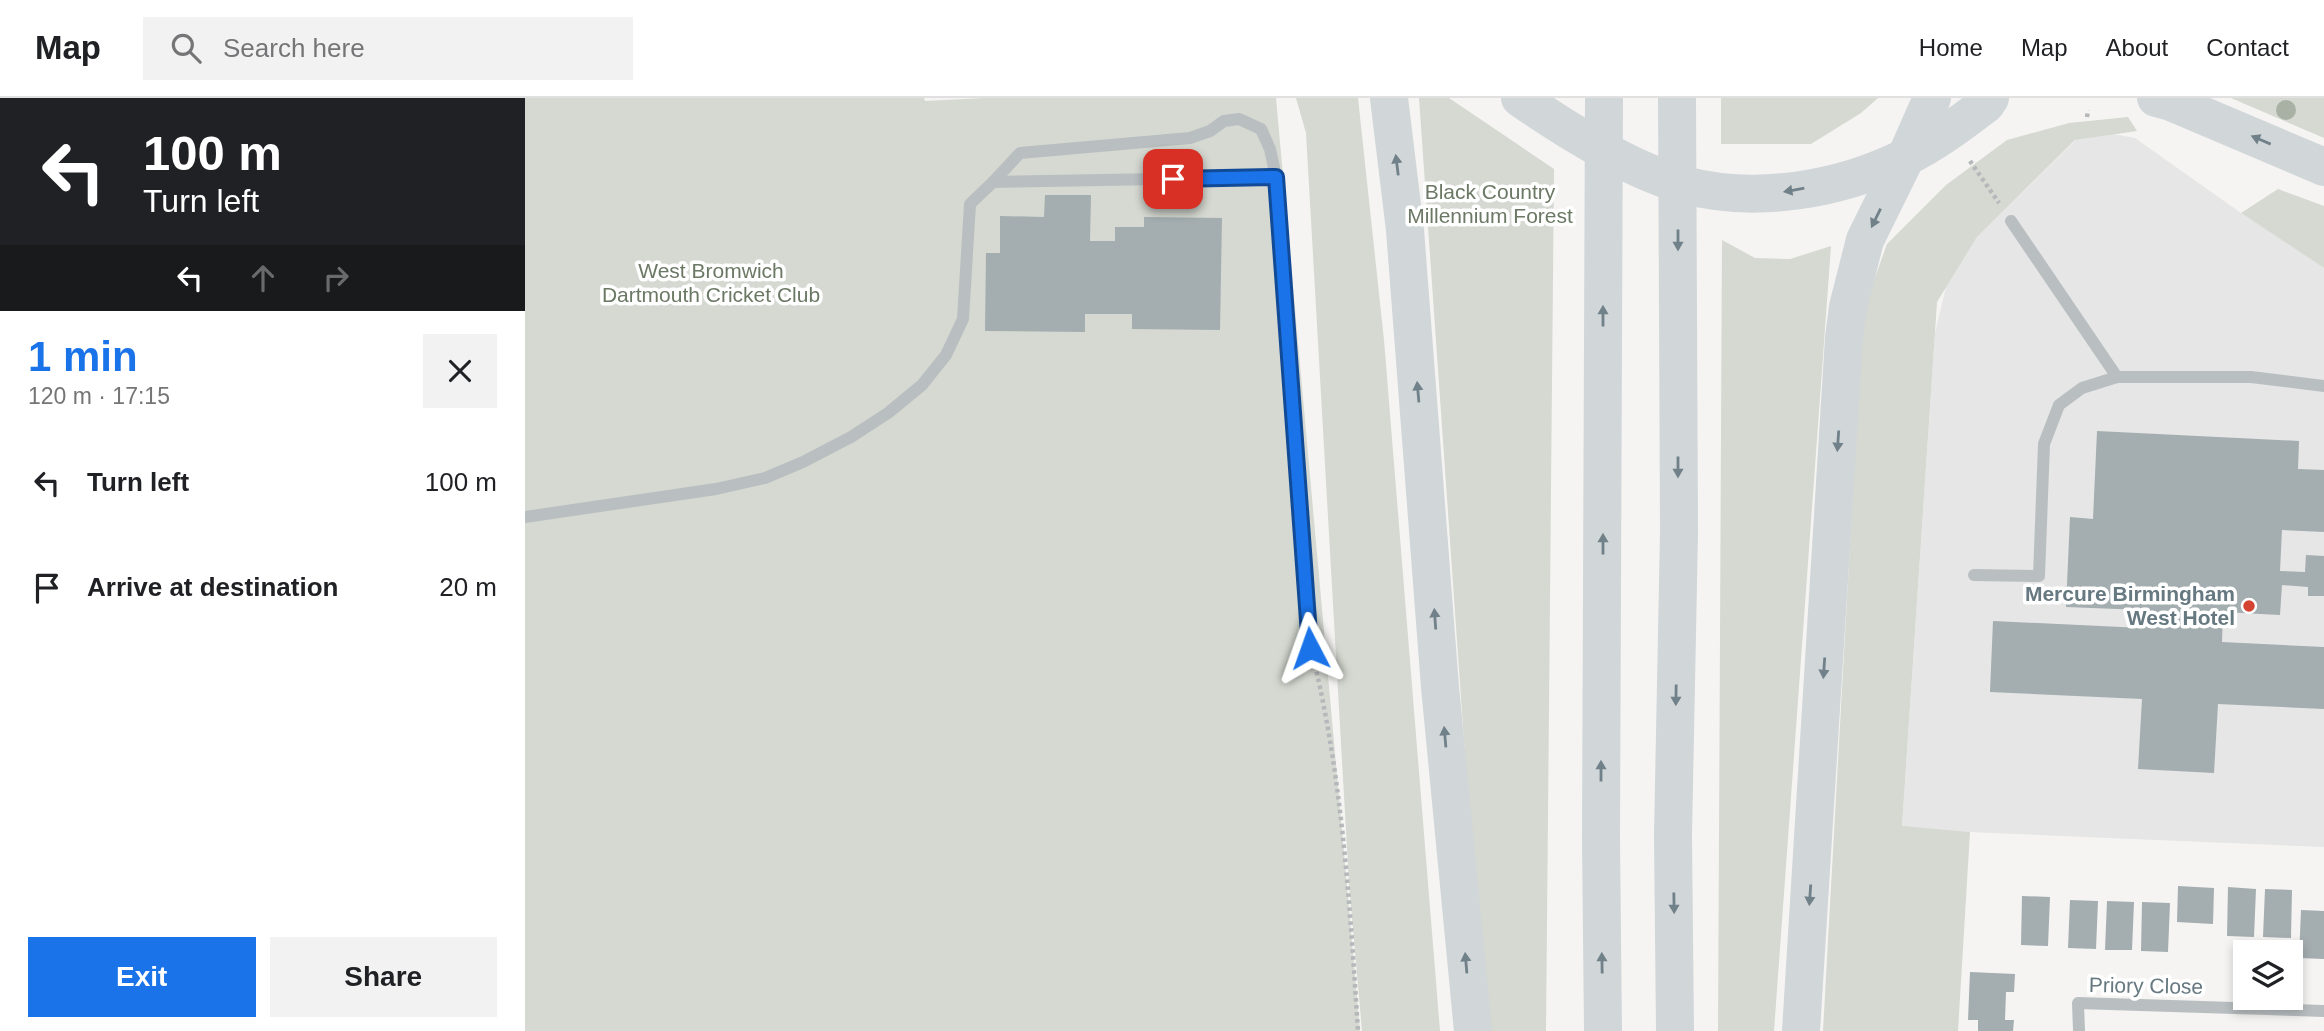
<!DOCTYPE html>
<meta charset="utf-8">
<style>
body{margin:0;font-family:Helvetica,sans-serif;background:#f2f2f2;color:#202124;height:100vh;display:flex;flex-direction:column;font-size:26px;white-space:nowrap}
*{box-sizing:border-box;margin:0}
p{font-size:23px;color:#757577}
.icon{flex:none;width:38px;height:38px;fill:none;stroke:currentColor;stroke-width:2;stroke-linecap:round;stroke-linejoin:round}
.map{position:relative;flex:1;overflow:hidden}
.details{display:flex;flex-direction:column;background:#fff;width:525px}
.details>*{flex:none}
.top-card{background:#202124;color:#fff;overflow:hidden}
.tools{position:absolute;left:1708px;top:842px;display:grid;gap:14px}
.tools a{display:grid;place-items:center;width:70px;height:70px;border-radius:0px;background:#fff;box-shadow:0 4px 10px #0003;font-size:35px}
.pin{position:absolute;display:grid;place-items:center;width:60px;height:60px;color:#fff;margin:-30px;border-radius:14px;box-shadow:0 4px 10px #0006}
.me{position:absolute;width:77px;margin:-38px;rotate:356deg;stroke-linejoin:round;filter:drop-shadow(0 0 5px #0008)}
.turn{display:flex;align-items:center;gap:24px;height:147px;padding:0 28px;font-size:32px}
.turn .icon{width:91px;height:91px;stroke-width:2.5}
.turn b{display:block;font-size:49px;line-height:60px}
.lanes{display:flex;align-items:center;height:66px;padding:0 28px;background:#0003;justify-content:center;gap:35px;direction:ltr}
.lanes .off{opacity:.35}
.round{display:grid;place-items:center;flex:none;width:74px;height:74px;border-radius:0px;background:#f2f2f2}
.overview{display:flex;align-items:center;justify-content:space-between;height:119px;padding:0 28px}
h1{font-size:42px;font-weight:800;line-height:52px;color:#1a73e8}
.primary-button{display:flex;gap:14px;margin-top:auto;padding:14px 28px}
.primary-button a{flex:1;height:80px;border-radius:0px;background:#1a73e8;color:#fff;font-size:28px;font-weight:800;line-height:80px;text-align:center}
.primary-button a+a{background:#f2f2f2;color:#202124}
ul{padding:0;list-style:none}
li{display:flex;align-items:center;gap:21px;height:105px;padding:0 28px}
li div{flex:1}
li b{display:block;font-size:26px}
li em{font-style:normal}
header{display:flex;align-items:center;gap:42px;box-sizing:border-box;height:98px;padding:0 35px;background:#fff;border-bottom:2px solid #e0e0e0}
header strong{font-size:33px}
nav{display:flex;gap:38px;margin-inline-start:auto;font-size:24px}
.search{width:490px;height:63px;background:#f2f2f2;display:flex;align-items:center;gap:18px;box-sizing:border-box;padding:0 24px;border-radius:0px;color:#757577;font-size:26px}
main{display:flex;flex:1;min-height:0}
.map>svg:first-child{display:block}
</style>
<header>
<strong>Map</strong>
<div class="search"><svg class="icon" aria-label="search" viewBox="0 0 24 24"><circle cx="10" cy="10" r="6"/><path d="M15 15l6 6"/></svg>Search here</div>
<nav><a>Home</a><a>Map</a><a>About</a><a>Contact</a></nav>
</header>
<main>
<section class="details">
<div class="top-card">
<div class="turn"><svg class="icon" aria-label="left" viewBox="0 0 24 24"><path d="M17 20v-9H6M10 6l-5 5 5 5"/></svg><div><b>100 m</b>Turn left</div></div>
<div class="lanes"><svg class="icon" aria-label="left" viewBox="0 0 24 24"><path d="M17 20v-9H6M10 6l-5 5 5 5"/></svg><svg class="icon off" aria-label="ahead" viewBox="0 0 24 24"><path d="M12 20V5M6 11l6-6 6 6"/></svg><svg class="icon off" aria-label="right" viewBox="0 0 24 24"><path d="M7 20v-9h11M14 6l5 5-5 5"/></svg></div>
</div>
<div class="overview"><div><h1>1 min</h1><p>120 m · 17:15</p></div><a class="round"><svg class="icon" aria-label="close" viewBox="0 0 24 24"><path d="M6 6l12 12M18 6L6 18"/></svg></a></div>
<ul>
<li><svg class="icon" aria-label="left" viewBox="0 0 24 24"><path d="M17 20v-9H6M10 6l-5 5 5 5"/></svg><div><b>Turn left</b></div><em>100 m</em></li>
<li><svg class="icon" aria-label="arrive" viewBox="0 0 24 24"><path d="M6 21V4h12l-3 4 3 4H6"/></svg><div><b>Arrive at destination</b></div><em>20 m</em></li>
</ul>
<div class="primary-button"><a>Exit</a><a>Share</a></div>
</section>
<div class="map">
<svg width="1799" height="933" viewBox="0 0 1799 933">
<rect width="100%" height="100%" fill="#f5f4f2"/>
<polygon fill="#e5e6e5" points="1588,36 1610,40 1716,115 1799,170 1799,749 1445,734 1377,729 1410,235 1421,189 1452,139 1551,42"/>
<g fill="#d5d9d1">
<polygon points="0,0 399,0 400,3 459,0 751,0 835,933 0,933"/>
<polygon points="771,0 833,0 859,242 915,933 837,933 824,785 781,35"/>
<polygon points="894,0 924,0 1029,71 1021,933 965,933 939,643"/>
<polygon points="1196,0 1353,0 1336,15 1286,46 1196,46"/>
<polygon points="1706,0 1799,0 1799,40"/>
<polygon points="1603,19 1612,33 1550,42 1452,139 1412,204 1377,728 1445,734 1433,933 1298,933 1338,213 1362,146 1421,87 1482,42 1544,25"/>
<polygon points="1753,91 1799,108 1799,170 1716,115"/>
<polygon points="1197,142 1230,160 1265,161 1306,148 1249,933 1193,933"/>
</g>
<g fill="#a4adb0">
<polygon points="520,97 566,97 565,143 590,143 590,129 619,129 619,119 697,120 695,232 607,231 607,216 560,216 560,234 460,233 461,155 475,155 475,118 519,119"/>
<polygon points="1572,333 1774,343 1773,371 1799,372 1799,434 1757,432 1755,473 1780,474 1781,457 1799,458 1799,498 1783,498 1783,489 1757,487 1755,517 1698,514 1697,544 1799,549 1799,611 1693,606 1689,675 1613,671 1617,601 1465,594 1468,523 1617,530 1618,512 1541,509 1545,419 1568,421"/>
<polygon points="1653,788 1689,790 1688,826 1652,824"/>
<polygon points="1703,789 1731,791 1729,839 1702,838"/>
<polygon points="1740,791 1767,792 1766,840 1738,839"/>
<polygon points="1497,798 1525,799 1523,848 1496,847"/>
<polygon points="1545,802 1573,803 1571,851 1543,850"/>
<polygon points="1582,803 1609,804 1607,852 1580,852"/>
<polygon points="1617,804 1645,805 1643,854 1616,853"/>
<polygon points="1776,812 1799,813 1799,861 1774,860"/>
<polygon points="1445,874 1490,876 1489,894 1481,894 1480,922 1489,922 1488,933 1453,933 1453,922 1443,922"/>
</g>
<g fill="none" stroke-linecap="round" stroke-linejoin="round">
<g stroke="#b4b8ba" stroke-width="4.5" stroke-dasharray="3.5 3.5" stroke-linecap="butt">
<polyline points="1562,19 1563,12"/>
<polyline points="1445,63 1474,105"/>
<path d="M790,567C818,687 825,811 833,933"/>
</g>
<g stroke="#b9bfc1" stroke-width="12">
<polyline points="468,84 495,55 665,40 685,33 699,23 714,21 736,31 745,51 751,79 785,549"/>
<polyline points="1486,123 1592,279"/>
<polyline points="0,419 191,391 240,380 278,364 326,339 363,315 397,287 421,257 438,221 445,106 468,84 751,79"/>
<polyline points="1449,477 1514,478 1519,346 1534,307 1557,290 1592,279 1726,279 1799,288"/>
<polyline points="1554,933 1553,905 1799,913"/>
</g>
<g stroke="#d1d6d9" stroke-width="38">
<polyline points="864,0 880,132 915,589 948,933"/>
<path d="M995,0C1040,31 1107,73 1159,87C1231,106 1315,92 1381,59C1410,45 1436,25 1461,6L1465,0"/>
<polyline points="1631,0 1646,4 1799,69"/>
<polyline points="1078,933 1076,741 1079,0"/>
<polyline points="1150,933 1148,737 1154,434 1152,0"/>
<polyline points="1276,933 1319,240 1323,209 1340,142 1381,59 1407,0"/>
</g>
</g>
<circle fill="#a9b0a4" cx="1761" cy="12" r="10"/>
<defs><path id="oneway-solid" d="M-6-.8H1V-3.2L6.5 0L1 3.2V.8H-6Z" transform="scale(1.75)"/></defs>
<g fill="#718189">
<use href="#oneway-solid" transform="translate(1736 42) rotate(-157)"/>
<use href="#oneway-solid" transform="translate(872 67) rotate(-97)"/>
<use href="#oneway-solid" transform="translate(1269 92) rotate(170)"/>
<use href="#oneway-solid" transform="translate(1351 120) rotate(116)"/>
<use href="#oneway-solid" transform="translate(1153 142) rotate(90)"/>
<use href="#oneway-solid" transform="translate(1078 218) rotate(-90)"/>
<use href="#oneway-solid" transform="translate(893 294) rotate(-95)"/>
<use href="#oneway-solid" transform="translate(1313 343) rotate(94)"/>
<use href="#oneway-solid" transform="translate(1153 369) rotate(90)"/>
<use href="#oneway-solid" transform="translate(1078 446) rotate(-90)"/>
<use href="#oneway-solid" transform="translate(910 521) rotate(-94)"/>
<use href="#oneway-solid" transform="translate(1299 570) rotate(94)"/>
<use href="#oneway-solid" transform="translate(1151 597) rotate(91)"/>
<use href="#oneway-solid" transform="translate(920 639) rotate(-95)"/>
<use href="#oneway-solid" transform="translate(1076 673) rotate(-90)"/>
<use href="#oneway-solid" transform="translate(1285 797) rotate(94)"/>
<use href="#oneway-solid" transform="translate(1149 805) rotate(89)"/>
<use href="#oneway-solid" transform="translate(941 865) rotate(-95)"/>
<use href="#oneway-solid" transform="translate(1077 865) rotate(-91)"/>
</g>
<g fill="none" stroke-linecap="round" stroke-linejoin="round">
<defs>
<polyline id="route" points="648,81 751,79 785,550"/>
</defs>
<use href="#route" stroke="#114b97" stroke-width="18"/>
<use href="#route" stroke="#1a73e8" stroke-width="12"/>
</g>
<circle fill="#d44332" stroke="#fff" stroke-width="2.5" cx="1724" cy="508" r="7"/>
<g text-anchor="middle" stroke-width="7" stroke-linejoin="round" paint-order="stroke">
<g font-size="21" fill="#6b7864" stroke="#fff">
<text x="965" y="101">Black Country<tspan x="965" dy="24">Millennium Forest</tspan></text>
<text x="186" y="180">West Bromwich<tspan x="186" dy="24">Dartmouth Cricket Club</tspan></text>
</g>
<g font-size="21" font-weight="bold" fill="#667880" stroke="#fff" text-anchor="end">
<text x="1710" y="503">Mercure Birmingham<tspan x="1710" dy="24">West Hotel</tspan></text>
</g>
<g font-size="21" fill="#667880" stroke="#fff">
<text transform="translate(1621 888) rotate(1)" y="7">Priory Close</text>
</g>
</g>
</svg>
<div class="tools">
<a><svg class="icon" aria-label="layers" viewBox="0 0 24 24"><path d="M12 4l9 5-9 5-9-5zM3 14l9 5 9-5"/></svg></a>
</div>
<div class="pin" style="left:648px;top:81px;background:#d93025"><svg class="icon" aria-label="arrive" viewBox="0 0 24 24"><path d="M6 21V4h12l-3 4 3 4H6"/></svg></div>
<svg class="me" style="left:785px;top:550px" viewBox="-20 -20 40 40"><path d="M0-17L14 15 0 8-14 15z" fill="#1a73e8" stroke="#fff" stroke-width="4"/></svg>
</div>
</main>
